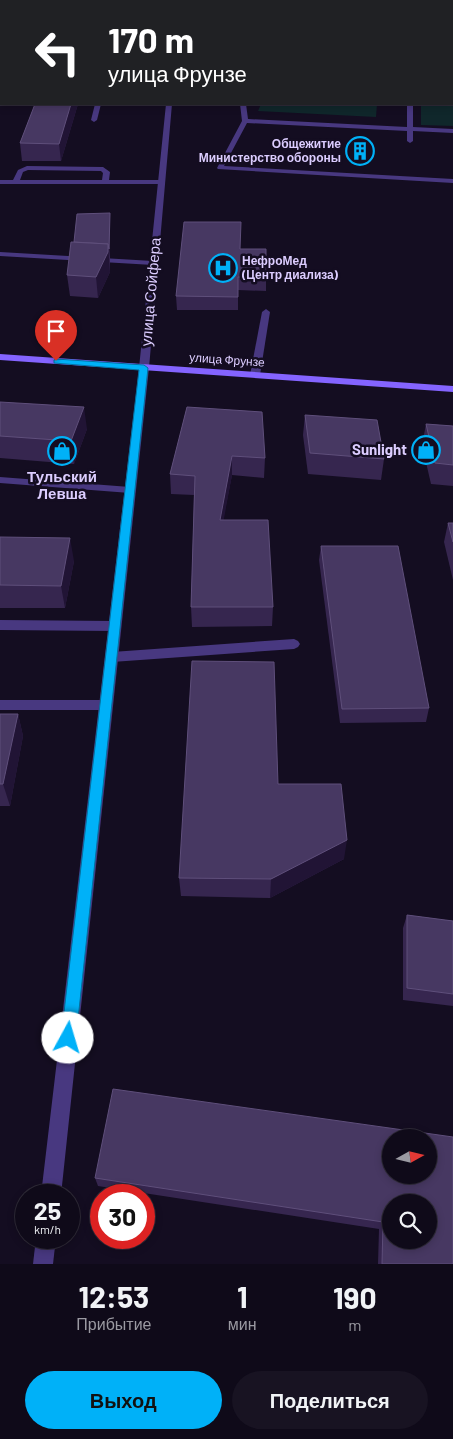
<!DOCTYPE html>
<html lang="ru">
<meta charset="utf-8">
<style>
body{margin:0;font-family:Barlow,sans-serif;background:#181322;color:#f1f3f6;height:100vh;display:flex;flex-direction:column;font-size:19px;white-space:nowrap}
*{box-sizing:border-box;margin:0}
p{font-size:16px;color:#9b9aa2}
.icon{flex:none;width:28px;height:28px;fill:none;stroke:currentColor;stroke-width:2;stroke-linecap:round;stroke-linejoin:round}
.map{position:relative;height:1264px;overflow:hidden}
.drawer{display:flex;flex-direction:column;background:#0f0a19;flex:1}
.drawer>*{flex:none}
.hud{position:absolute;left:0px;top:0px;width:454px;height:105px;box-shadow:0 2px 8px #0003,0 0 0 1px #2f2b38;background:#202124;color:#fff;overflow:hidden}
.needle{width:32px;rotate:82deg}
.controls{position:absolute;left:382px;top:1129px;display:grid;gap:10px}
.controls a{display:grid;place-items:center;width:55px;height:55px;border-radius:50%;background:#0f0a19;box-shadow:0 2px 8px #0003,0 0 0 1px #2f2b38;font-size:25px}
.speed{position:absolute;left:15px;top:1184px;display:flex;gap:10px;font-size:25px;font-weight:700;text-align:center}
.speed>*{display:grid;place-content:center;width:65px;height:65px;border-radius:50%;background:#0f0a19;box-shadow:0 2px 8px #0003,0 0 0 1px #2f2b38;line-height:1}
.speed small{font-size:12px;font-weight:400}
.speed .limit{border:8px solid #d22;background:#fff;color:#111}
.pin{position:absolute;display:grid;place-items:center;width:42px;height:42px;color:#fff;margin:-51px -21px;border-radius:50% 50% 50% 0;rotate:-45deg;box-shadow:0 0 5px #0007}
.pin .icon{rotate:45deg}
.me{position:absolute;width:55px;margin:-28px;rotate:6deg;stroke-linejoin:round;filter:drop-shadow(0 0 4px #0008)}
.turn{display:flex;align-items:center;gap:18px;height:105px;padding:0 25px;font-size:22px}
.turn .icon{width:65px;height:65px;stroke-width:2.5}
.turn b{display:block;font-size:35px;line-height:42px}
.eta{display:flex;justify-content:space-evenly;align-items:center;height:85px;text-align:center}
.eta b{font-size:30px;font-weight:700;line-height:35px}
.action{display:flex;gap:10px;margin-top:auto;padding:10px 25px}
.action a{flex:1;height:58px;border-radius:30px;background:#00b1f8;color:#111;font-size:20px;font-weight:700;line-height:58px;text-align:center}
.action a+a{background:#181322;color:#f1f3f6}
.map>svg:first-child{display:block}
</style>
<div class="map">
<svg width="453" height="1264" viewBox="0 0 453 1264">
<rect width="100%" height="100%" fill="#140d21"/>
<g fill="#10272b">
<polygon points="453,95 453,126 421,125 421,104 452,104"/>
<polygon points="261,104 377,104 376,117 258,111"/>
</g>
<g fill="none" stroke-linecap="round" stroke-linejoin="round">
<g fill="#483880" fill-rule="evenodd">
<rect x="452" y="8" width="1" height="2"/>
<rect x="0" y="38" width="1" height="4"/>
<rect x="452" y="58" width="1" height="4"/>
<rect x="452" y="89" width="1" height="4"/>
<polygon points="95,104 101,104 97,120 94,122 91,120"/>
<polygon points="240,104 246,104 248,119 407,127 407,104 413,104 413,127 453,129 453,133 413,131 413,141 410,143 407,141 407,131 247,123 224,166 453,179 453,183 218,169 217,168 242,121"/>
<path d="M27,166L103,167L110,172L109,180H161L164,182L161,184H0V180H13L18,170ZM28,170L101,171L103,173L102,180H20L23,172Z"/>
<polygon points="0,252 153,261 157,263 153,265 0,256"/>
<polygon points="266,309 270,312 260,375 255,378 250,375 262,312"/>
<polygon points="0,477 130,487 135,490 130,493 0,483"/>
<polygon points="0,620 114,621 118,623 120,626 118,629 114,631 0,630"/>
<polygon points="294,639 298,641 300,644 298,647 294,649 112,662 107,660 106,657 107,654 112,652"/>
<polygon points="0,700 106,700 111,701 113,705 111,709 106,710 0,710"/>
</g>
<g fill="#483880" fill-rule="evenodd">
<rect x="176" y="0" width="4" height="1"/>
<polygon points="166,104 172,104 149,368 61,1195 41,1195 139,368"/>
<polygon points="36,1238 56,1238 53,1264 33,1264"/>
</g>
<polygon fill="#8464ff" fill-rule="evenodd" points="0,354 453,386 453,392 0,360"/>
</g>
<g fill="#36264f">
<rect x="212" y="0" width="193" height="1"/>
<polygon points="35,104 78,104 61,161 22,161 20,143"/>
<polygon points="110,213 110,272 98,298 70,296 67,275 74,242"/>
<polygon points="240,249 266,277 266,291 238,290 238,310 177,310 176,296"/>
<polygon points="0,402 87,429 74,464 0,458"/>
<polygon points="187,407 265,458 264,478 232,475 223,520 273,607 272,626 192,627 191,607 194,495 171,494 170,474"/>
<polygon points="305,415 384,459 381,480 308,474 303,435"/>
<polygon points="426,424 453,426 453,486 431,484 422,445"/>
<polygon points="448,523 453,523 453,580 444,542"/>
<polygon points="0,537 74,561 65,608 0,608"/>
<polygon points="321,546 429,708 426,722 340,723 319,560"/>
<polygon points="0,714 18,714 23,736 10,806 0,806"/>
<polygon points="278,784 344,859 270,898 181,896 179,878"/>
<polygon points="407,915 453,921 453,1006 403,1000 403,928"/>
<polygon points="453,1137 453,1264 378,1264 379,1229 98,1186 95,1178"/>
</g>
<g fill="#211435">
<polygon points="71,104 78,104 61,161 59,144"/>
<polygon points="110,213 110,257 109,249"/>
<polygon points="108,244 110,272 98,298 96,277"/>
<polygon points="84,407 87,429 74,464 71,441"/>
<polygon points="232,456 232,475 220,540 220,520"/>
<polygon points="70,538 74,561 65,608 61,586"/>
<polygon points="18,714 23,736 10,806 3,784"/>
<polygon points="347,840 344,859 270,898 271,879"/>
</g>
<g fill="#473862" stroke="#5f4f7b" fill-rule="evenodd">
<polygon points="71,0 133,0 133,1 70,1"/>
<polygon points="279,0 405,0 405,1 278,1"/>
<polygon points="35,104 71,104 59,144 20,143"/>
<polygon points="110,213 109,249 108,244 74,242 77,214"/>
<polygon points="184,222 241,222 240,249 266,249 266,277 238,277 238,297 176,296"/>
<polygon points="71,242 108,244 108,252 96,277 67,275"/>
<polygon points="0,402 84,407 71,441 0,436"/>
<polygon points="187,407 262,412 265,458 232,456 220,520 268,520 273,607 191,607 195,476 170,474"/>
<polygon points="305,415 377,420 384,459 310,453"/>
<polygon points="426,424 453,426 453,465 435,463"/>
<polygon points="448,523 453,523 453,542"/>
<polygon points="0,537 70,538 61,586 0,585"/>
<polygon points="321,546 398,546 429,708 342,709"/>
<polygon points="192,661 274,662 278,784 341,784 347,840 271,879 179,878"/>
<polygon points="0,714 18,714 3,784 0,784"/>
<polygon points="407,915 453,921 453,994 407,988"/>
<path d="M113,1089L453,1137V1264H382L383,1222L95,1178ZM391,1138H429V1175H391ZM391,1202H429V1240H391Z"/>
</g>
<polygon fill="#00b1f8" stroke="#0073a1" points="56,359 144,365 148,368 76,1038 74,1044 68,1046 63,1044 61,1038 139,370 54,363 54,360"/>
<defs>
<symbol id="building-ring" viewBox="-11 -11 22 22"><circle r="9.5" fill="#140d21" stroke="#00b1f8" stroke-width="1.5"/><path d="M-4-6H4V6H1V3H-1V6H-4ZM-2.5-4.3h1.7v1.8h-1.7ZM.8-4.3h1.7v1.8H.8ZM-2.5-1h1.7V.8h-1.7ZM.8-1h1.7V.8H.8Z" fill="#00b1f8"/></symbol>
<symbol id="hospital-ring" viewBox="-11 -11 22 22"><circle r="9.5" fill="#140d21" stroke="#00b1f8" stroke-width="1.5"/><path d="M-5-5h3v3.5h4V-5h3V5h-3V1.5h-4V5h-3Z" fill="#00b1f8"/></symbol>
<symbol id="shop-ring" viewBox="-11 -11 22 22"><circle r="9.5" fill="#140d21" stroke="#00b1f8" stroke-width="1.5"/><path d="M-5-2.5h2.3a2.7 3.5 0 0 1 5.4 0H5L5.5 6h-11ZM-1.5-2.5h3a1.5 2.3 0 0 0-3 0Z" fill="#00b1f8"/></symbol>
</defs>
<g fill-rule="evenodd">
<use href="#building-ring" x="344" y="135" width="32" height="32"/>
<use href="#hospital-ring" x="207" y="252" width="32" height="32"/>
<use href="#shop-ring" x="410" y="434" width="32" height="32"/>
<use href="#shop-ring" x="46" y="435" width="32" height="32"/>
</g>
<g text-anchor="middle" stroke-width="5" stroke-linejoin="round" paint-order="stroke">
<g font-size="12" font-weight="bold" fill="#dccdff" stroke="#140d21" text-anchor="end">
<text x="341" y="148">Общежитие<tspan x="341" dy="14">Министерство обороны</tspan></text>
<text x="242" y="265" text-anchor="start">НефроМед<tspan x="242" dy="14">(Центр диализа)</tspan></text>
</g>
<g font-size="12" fill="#dccdff" stroke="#140d21">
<text transform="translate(227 360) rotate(4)" y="4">улица Фрунзе</text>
</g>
<g font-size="15" fill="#dccdff" stroke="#140d21">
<text transform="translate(151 292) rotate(-85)" y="5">улица Сойфера</text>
</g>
<g font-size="15" font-weight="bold" fill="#dccdff" stroke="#140d21" text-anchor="end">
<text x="407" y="455">Sunlight</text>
<text x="62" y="482" text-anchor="middle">Тульский<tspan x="62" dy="17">Левша</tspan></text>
</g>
</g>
</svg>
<div class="controls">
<a><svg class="needle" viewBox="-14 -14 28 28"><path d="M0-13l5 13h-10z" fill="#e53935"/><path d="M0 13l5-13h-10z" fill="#9b9aa2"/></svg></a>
<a><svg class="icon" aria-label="search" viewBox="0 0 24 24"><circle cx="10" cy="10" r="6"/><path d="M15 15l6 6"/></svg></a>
</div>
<div class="speed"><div>25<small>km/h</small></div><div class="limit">30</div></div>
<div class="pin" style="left:56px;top:361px;background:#d93025"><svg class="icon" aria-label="arrive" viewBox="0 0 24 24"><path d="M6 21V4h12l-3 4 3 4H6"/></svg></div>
<svg class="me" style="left:68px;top:1038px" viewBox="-20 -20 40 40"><circle r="19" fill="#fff"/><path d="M0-13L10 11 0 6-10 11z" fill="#00b1f8"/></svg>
<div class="hud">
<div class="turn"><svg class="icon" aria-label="left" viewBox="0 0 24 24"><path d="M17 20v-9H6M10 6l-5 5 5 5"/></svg><div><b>170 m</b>улица Фрунзе</div></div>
</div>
</div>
<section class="drawer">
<div class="eta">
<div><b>12:53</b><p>Прибытие</p></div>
<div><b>1</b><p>мин</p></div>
<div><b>190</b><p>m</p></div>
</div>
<div class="action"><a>Выход</a><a>Поделиться</a></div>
</section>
